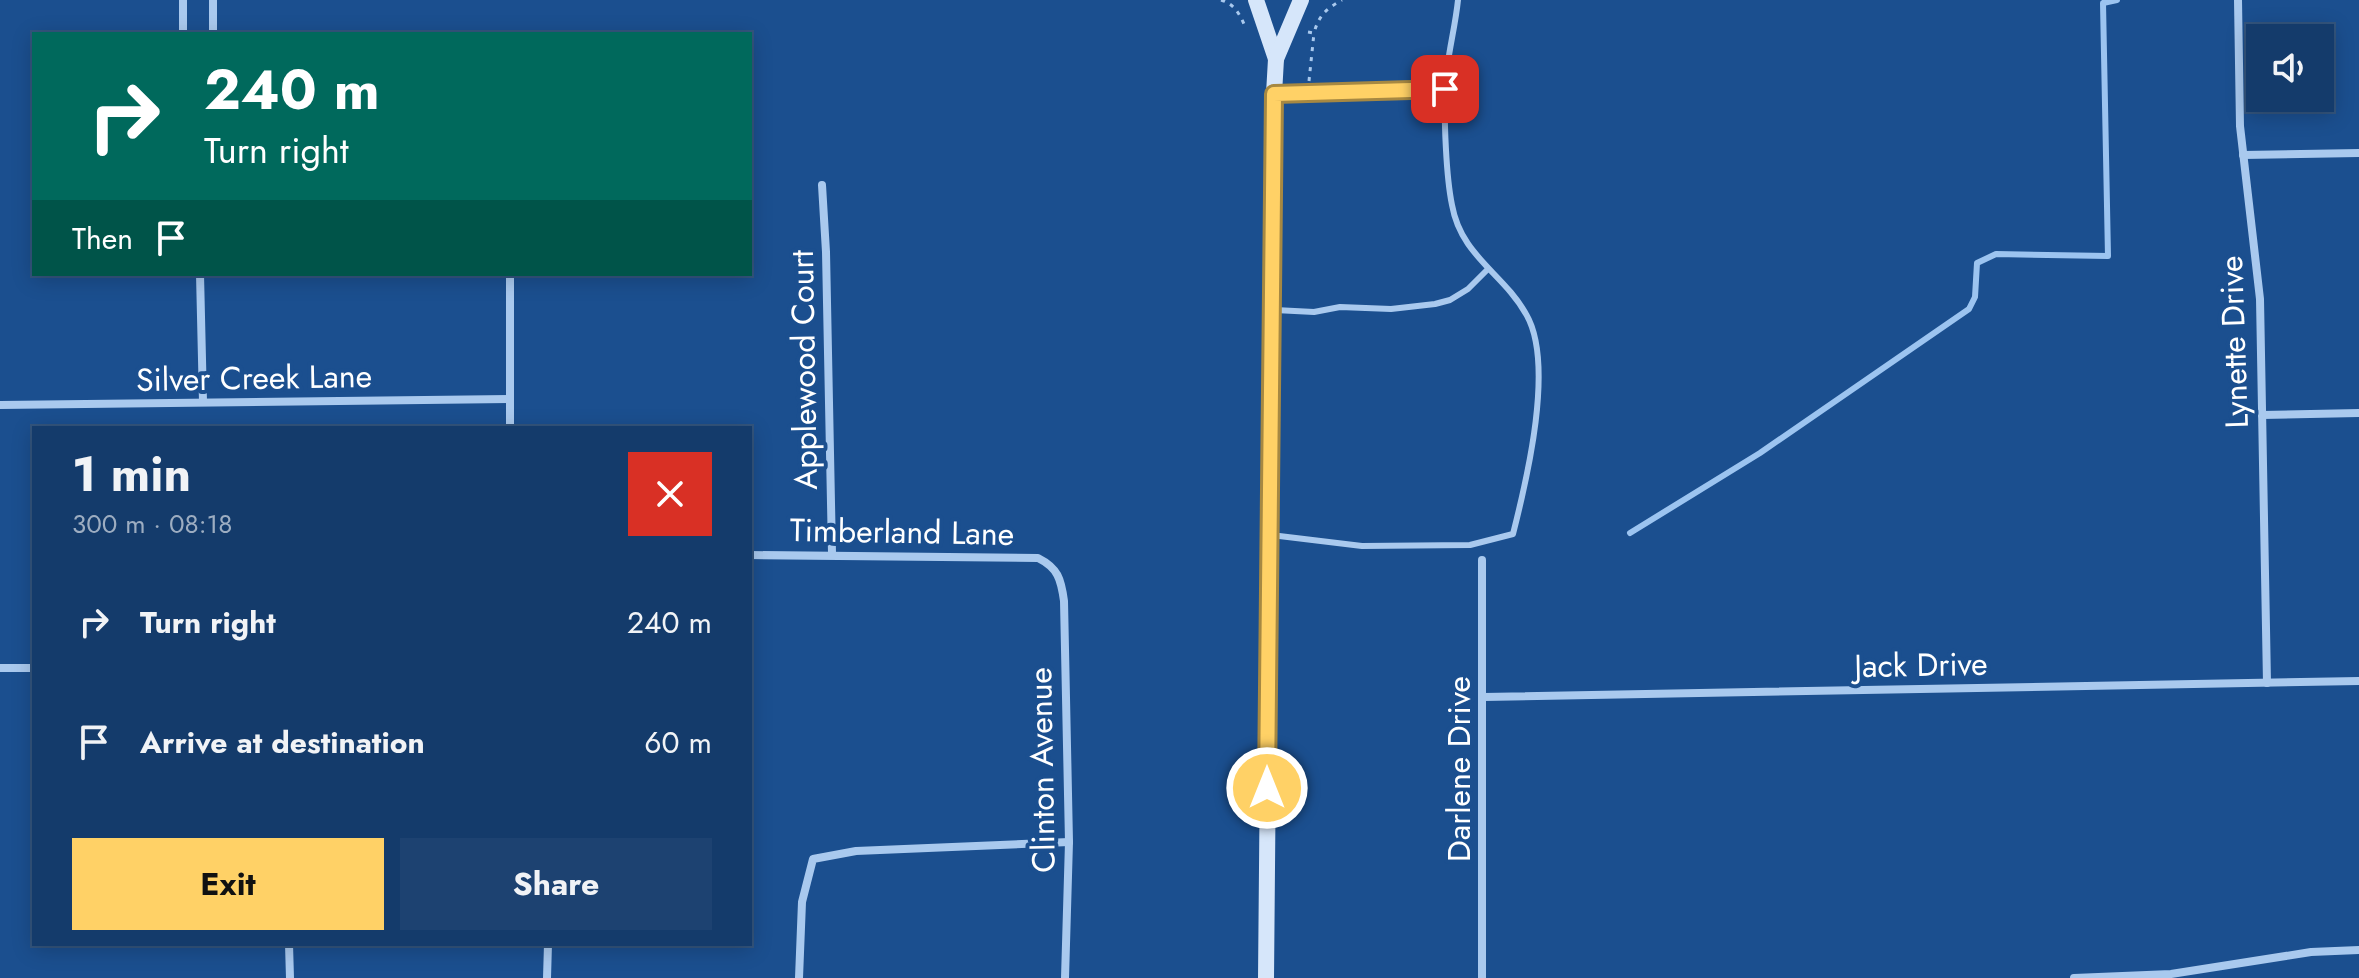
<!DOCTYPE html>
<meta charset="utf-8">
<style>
body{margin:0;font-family:Jost,sans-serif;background:#1d4271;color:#f1f3f6;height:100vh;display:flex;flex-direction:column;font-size:30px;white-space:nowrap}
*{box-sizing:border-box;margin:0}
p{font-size:26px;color:#9dadc1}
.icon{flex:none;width:44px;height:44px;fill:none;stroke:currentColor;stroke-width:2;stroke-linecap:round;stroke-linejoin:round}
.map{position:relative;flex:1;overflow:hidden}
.sheet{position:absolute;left:32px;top:426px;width:720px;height:520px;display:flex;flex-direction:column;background:#143b6b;border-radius:0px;box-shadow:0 4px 20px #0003,0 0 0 2px #33557e}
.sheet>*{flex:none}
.top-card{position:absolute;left:32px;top:32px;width:720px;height:244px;border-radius:0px;box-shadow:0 4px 20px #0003,0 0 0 2px #33557e;background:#00695c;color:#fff;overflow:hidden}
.buttons{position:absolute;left:2246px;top:24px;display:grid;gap:16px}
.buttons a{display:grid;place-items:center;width:88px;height:88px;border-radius:0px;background:#143b6b;box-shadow:0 4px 20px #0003,0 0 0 2px #33557e;font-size:40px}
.pin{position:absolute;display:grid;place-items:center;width:68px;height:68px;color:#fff;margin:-34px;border-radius:16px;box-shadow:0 4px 12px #0006}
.me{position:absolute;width:88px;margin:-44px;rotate:0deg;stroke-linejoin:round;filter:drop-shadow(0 0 6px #0008)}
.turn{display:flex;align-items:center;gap:28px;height:168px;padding:0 40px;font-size:36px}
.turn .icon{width:104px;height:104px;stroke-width:2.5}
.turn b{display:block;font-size:56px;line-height:68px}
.then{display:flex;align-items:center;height:76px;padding:0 40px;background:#0003;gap:16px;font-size:30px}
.round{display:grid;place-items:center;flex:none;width:84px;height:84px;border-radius:0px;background:#1d4271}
.headline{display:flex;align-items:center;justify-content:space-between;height:136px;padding:0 40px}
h1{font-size:48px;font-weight:700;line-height:60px}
.action{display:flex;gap:16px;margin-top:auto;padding:16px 40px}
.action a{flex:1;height:92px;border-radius:0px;background:#ffd166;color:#111;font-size:32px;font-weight:700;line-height:92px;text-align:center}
.action a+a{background:#1d4271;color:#f1f3f6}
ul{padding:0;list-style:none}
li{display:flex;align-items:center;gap:24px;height:120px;padding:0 40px}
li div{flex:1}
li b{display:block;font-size:30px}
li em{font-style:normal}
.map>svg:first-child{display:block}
</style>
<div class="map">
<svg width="2359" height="978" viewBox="0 0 2359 978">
<rect width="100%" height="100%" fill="#1b4f8f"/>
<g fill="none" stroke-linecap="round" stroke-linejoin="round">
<polyline stroke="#9cc4f0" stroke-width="6" points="1630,533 1760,453 1969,309 1975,297 1977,263 1996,254 2108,256 2103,3 2117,0"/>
<g stroke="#a9c9ee" stroke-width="3" stroke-dasharray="4 6" stroke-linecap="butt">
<path d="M1221,0C1234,4 1239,13 1244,24"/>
<path d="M1308,32L1314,33C1319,15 1326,9 1342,0"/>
<polyline points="1309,81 1314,33"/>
</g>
<g stroke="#a9c9ee" stroke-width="6">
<polyline points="1274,94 1445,89"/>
<polyline points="1275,310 1314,312 1340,307 1391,309 1435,304 1450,300 1468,289 1488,269"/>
<path d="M1271,535L1362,546L1470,545L1513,534C1527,479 1555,363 1526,314C1503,273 1461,256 1452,205C1446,176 1444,120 1445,90C1446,60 1455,30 1458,0"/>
</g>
<g stroke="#a9c9ee" stroke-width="8">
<polyline points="183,0 183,34"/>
<polyline points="2238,0 2240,126 2260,299 2267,683"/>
<polyline points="213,34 213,0"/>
<polyline points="2243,155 2359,153"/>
<polyline points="822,185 826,252 832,553"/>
<polyline points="200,274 203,402"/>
<polyline points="0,405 509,399"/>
<polyline points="2262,415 2359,413"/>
<polyline points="510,428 510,274"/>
<path d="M750,555L1038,558C1058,568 1061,579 1064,601L1069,842L1065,978"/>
<polyline points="1482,560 1482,978"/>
<polyline points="0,668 34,668"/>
<polyline points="1484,697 2359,681"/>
<polyline points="289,944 290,978"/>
<polyline points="547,978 548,944"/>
<polyline points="799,978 802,902 813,859 856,851 1069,842"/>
<polyline points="2074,978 2171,974 2311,952 2359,950"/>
</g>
<g stroke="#d6e6fa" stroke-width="16">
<polyline points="1256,0 1276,59"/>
<polyline points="1266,978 1274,94 1276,59 1301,0"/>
</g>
</g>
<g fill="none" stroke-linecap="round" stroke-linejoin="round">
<defs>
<polyline id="route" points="1267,788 1274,94 1445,89"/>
</defs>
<use href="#route" stroke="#a68842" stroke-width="20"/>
<use href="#route" stroke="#ffd166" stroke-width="14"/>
</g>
<g text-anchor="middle" stroke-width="8" stroke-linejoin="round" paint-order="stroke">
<g font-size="32" fill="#fff" stroke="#1b4f8f">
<text transform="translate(2234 342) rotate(-92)" y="11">Lynette Drive</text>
<text transform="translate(804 370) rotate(-91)" y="11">Applewood Court</text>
<text transform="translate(254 378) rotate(-1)" y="11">Silver Creek Lane</text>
<text transform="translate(902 532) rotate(1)" y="11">Timberland Lane</text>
<text transform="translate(1921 665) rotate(-1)" y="11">Jack Drive</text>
<text transform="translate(1459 769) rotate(-90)" y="11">Darlene Drive</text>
<text transform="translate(1042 770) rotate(-91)" y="11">Clinton Avenue</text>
</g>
</g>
</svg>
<div class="buttons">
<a><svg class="icon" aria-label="sound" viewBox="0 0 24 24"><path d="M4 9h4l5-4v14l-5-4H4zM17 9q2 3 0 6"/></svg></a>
</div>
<div class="pin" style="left:1445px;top:89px;background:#d93025"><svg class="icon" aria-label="arrive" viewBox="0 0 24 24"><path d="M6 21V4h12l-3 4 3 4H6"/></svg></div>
<svg class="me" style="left:1267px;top:788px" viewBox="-20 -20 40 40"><circle r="17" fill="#ffd166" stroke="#fff" stroke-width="3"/><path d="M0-11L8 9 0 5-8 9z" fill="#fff"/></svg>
<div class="top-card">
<div class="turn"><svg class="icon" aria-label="right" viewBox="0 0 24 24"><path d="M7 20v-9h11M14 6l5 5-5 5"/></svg><div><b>240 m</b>Turn right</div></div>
<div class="then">Then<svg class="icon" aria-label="arrive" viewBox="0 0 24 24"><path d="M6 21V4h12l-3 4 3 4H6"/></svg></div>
</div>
<section class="sheet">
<div class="headline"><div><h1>1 min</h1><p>300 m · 08:18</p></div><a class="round" style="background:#d93025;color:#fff"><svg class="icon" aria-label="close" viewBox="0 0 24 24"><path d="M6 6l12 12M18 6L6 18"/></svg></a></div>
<ul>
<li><svg class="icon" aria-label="right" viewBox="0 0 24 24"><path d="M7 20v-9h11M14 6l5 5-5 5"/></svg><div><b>Turn right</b></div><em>240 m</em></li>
<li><svg class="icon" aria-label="arrive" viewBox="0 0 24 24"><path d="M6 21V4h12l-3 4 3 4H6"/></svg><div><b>Arrive at destination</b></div><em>60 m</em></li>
</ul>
<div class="action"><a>Exit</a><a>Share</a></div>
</section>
</div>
